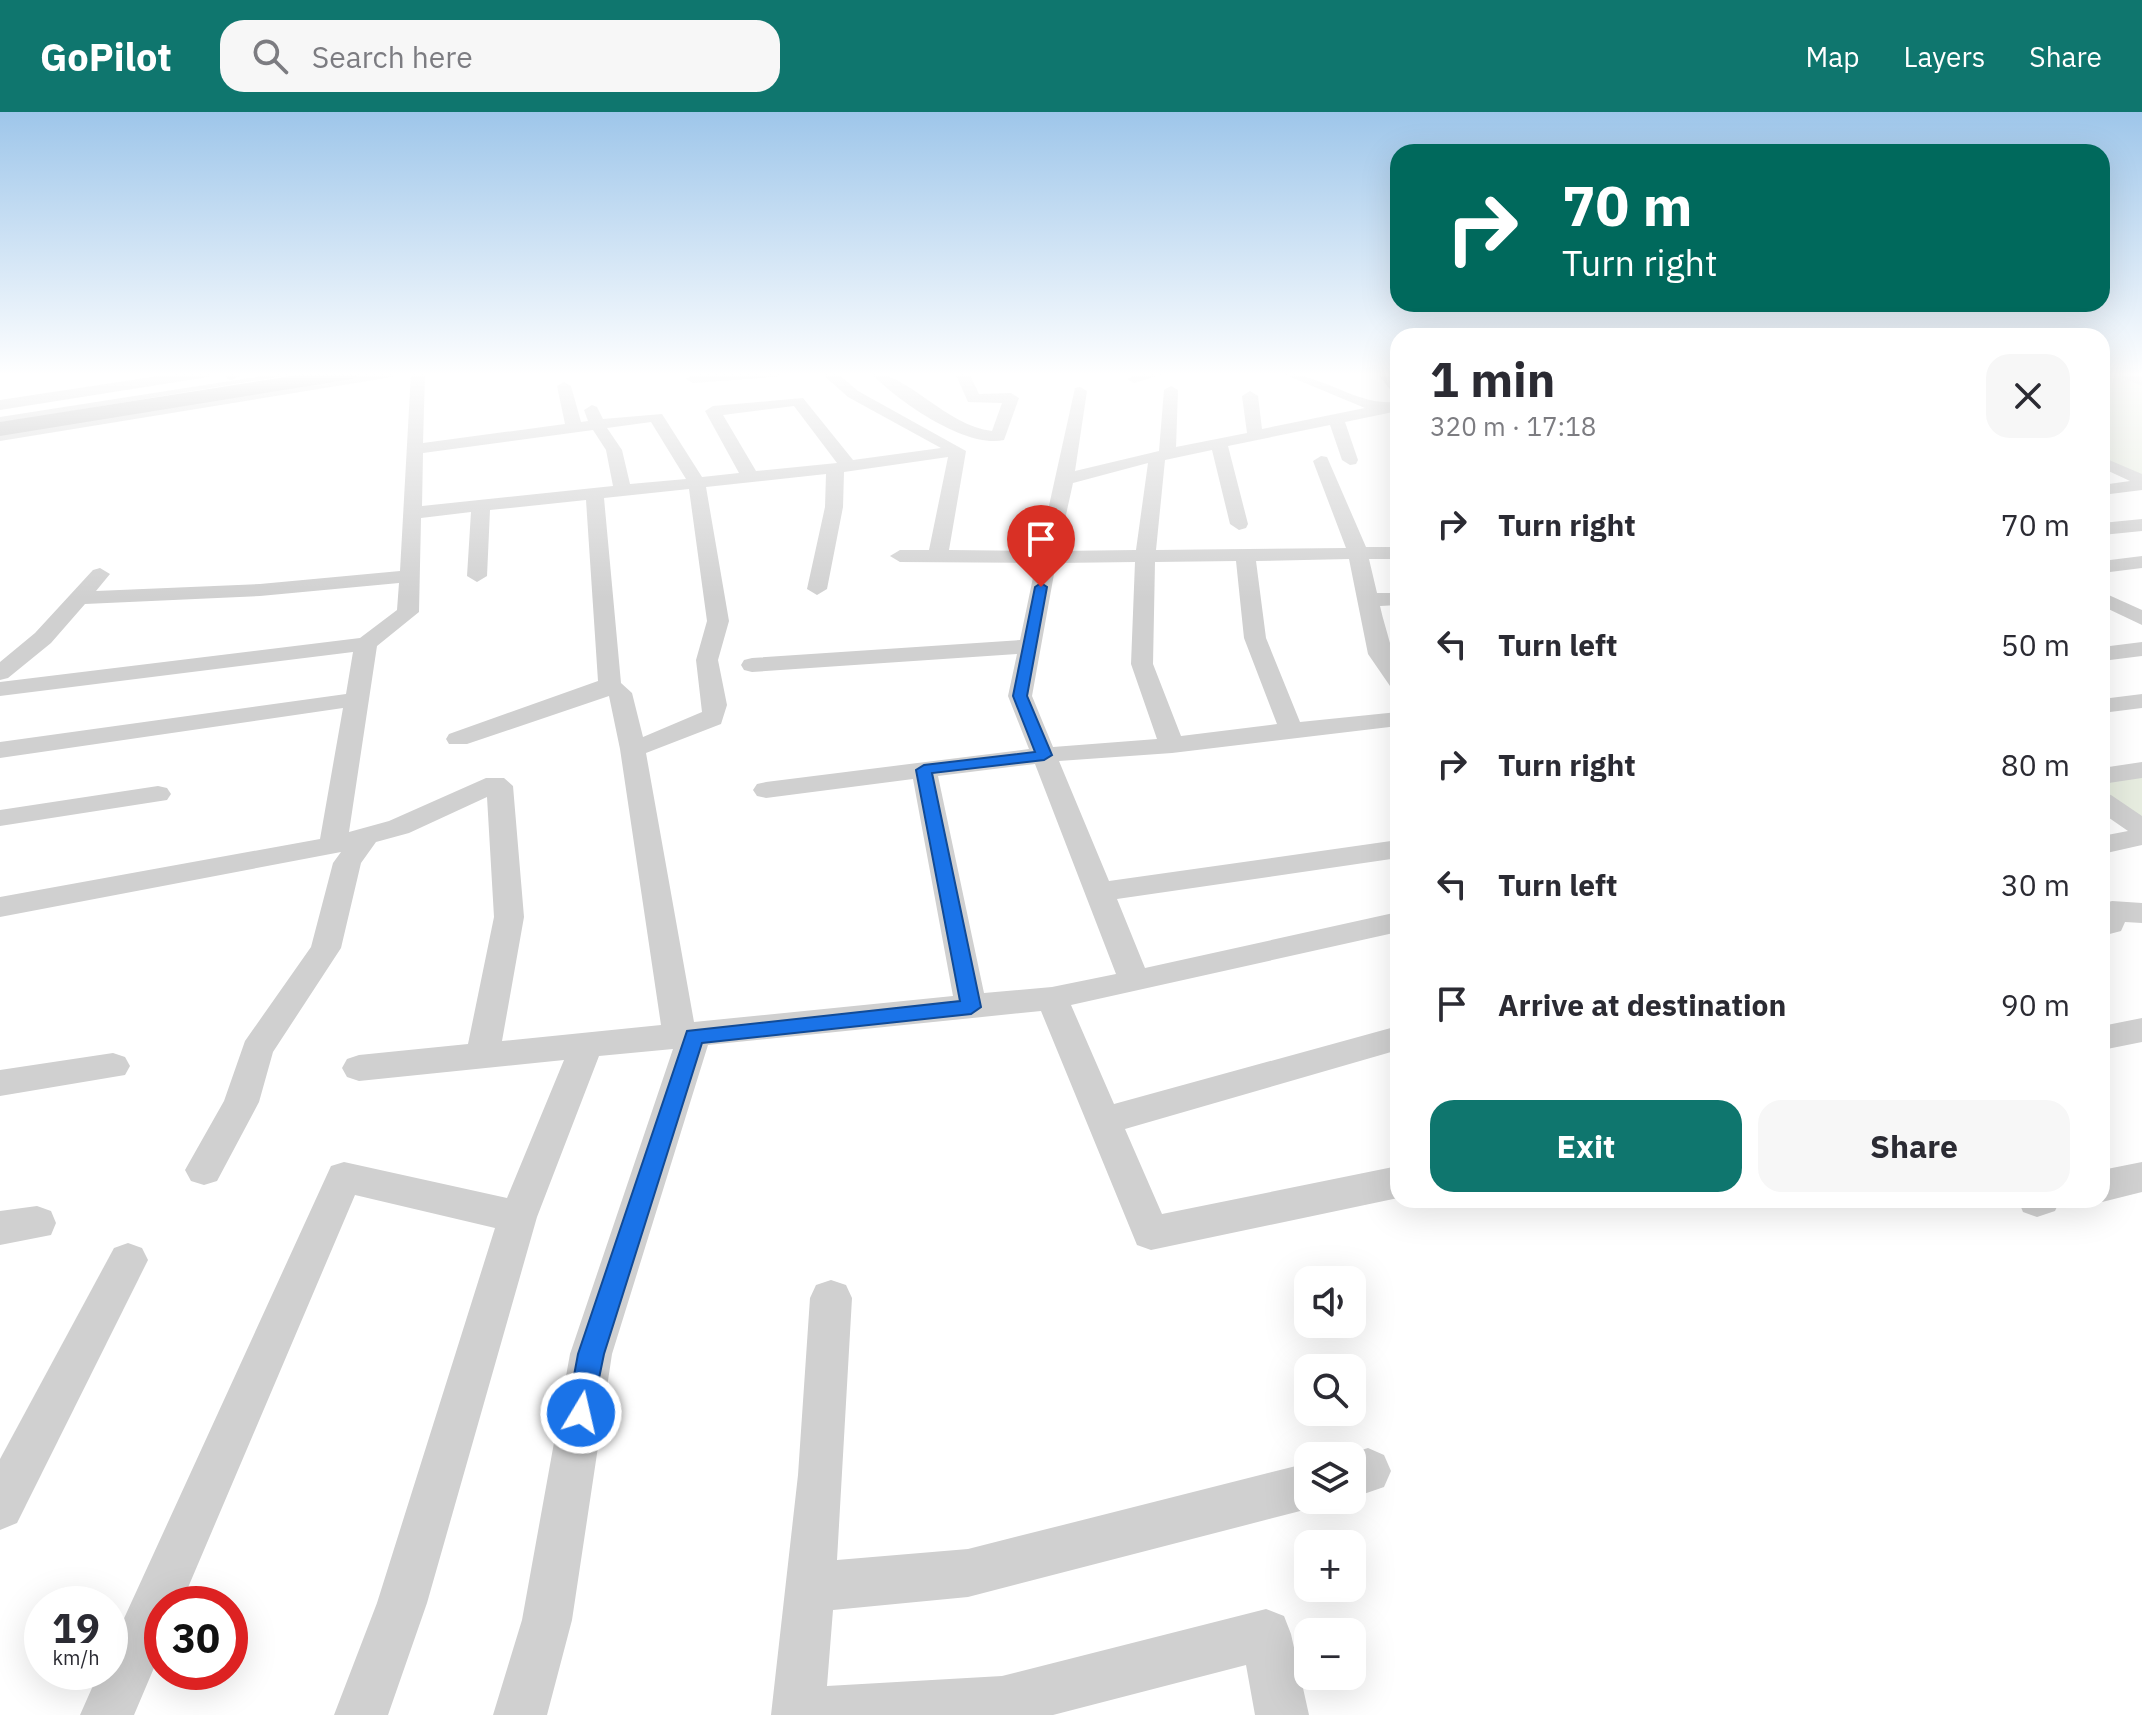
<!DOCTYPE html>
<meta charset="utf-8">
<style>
body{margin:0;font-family:"IBM Plex Sans",sans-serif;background:#f7f7f7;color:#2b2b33;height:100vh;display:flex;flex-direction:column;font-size:30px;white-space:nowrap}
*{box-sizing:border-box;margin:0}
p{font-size:26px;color:#7c7c81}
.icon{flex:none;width:44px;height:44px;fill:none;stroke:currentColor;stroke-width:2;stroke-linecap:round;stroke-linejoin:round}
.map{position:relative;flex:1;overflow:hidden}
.sheet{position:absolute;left:1390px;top:216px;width:720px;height:880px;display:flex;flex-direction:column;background:#fff;border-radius:24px;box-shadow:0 8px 32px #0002}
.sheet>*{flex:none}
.hud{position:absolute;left:1390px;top:32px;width:720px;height:168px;border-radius:24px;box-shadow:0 8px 32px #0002;background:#00695c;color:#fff;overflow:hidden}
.buttons{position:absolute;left:1294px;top:1154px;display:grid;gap:16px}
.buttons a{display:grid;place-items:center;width:72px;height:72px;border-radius:16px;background:#fff;box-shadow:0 8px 32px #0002;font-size:40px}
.speed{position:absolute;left:24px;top:1474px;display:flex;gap:16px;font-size:40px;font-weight:700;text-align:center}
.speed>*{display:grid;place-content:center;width:104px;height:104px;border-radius:50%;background:#fff;box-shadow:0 8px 32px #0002;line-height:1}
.speed small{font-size:20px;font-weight:400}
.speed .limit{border:12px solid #d22;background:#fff;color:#111}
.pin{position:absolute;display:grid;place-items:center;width:68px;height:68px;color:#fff;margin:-82px -34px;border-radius:50% 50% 50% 0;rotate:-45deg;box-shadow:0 0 8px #0007}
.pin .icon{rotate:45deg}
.me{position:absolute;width:88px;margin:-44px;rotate:9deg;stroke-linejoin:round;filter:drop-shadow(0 0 6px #0008)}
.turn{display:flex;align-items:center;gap:28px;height:168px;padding:0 40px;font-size:36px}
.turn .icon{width:104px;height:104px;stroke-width:2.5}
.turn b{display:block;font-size:56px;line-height:68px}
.round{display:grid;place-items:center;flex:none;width:84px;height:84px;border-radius:24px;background:#f7f7f7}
.summary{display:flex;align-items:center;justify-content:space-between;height:136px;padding:0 40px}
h1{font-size:48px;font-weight:700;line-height:60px}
.primary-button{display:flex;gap:16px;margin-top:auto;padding:16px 40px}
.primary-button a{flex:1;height:92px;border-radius:24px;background:#0f766e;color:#fff;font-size:32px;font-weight:700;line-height:92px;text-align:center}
.primary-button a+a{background:#f7f7f7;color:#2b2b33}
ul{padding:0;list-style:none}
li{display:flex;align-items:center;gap:24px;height:120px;padding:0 40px}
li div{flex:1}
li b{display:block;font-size:30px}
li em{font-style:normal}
header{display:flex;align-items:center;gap:48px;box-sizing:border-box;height:112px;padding:0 40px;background:#0f766e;color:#fff}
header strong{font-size:38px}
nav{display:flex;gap:44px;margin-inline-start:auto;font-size:28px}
.search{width:560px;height:72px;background:#f7f7f7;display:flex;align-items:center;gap:20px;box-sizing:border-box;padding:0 28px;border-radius:24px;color:#7c7c81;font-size:30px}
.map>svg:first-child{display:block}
</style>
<header>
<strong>GoPilot</strong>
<div class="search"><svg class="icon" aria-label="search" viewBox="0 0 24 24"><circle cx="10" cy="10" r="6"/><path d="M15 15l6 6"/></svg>Search here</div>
<nav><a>Map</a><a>Layers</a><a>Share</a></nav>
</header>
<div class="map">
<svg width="2142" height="1603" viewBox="0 0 2142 1603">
<rect width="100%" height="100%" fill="#fff"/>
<g fill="#e6ecdf">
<polygon points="2102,261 2119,261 2142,270 2142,368 2102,350"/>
<polygon points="2142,658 2142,716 2102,689 2102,664"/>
</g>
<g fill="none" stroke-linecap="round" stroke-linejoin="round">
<polygon fill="#d0d0d0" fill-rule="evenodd" points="281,261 302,261 0,311 0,305"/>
<g fill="#d0d0d0" fill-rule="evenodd">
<polygon points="178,261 215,261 208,265 0,298 0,288"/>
<polygon points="225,261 239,261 239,264 232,268 227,267"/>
<polygon points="363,261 399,261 392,265 0,329 0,319"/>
<path d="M411,261H425L423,331L565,312L557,274L564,270L571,274L581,310L588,309L584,298L592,293L597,295L603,307L662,302L702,365L739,361L705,299L713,294L803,286L853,348L941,336L848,285L821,261H837L858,279L966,339L949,438L1039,439L1075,276L1080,275L1087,279L1075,359L1159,339L1164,278L1171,274L1178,278L1176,335L1247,321L1242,284L1250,279L1258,284L1262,317L1365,296L1281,261C1321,261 1362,297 1398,289V299L1345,310L1358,348L1356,352L1350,353L1342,348L1330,313L1228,334L1248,412L1246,416L1239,418L1230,412L1212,338L1165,348L1156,438L1346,436L1313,349L1321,344L1327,345L1366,435H1398V447H1369L1377,481H1398V493L1380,494C1386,521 1398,550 1398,576L1390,574L1368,542L1349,447L1256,449L1266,526L1300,610L1398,600V614L1172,641L1059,649L1109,769L1398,728V746L1117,787L1145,856L1398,800V820L1071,893L1114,992L1398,914V938L1125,1017L1162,1102L1398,1054V1086L1151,1138L1137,1133L1041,899L708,933L612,1242L572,1508L547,1603H493L522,1508L570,1242L673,937L599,944L537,1105L427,1491L388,1603H334L377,1491L495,1116L355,1083L181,1492H162V1537L134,1603H80L99,1560H110V1537L331,1054L344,1050L507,1086L564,948L359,969L347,965L342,956L347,947L359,943L468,932L494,805L487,685L409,721L376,730L361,751L341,836L273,940L259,990L217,1069L204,1073L191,1069L185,1058L224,989L245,929L311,835L333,751L341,740L0,805V785L320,727L343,596L0,646V630L346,582L353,540L0,584V570L360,526L397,498L399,471L260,484L85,492L51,531L8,566L0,568V550L35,521L93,458L100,456L110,462L96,479L260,472L400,459ZM794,294L837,351L756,359L723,303ZM651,310L686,367L630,372L622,338L607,316ZM593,318L606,338L613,374L422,394L423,341ZM948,345L929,438H900L890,444L900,450L1036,451L1020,528L752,546L744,548L741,553L744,558L752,560L1017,542L1008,584L1029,637L766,670L757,672L753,678L757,684L766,686L913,667L953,884L694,910L646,641L721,612L727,593L718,548L729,509L706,375L826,362L825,395L807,477L817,483L827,477L843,395L844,360ZM1148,351L1136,438L1058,439L1073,371ZM689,377L707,509L696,548L702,600L643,625L632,581L621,571L604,386ZM586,388L598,569L449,622L446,627L449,632H467L609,584L620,637L661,913L502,929L524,805L513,674L504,666H486L389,709L349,720L377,534L419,500L421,406L471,400L467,464L477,470L487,464L490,398ZM1236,449L1244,526L1277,612L1181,624L1153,552L1155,450ZM1135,450L1131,552L1157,627L1053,635L1032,584L1056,451ZM1035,652L1116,862L1052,875L984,881L938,664Z"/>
<polygon points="711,261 783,261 776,265 693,271 686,267 693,263"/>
<path d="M871,261C908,261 946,314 992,319L1002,291L968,290L955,261H969L979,282L1011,281L1019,286L1004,328C966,337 896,288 871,261Z"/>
<polygon points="1140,261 1166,261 1134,271 1127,267"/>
<polygon points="1377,261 1392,261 1398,269 1398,282 1393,281"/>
<polygon points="2112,261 2133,261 2142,265 2142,274"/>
<polygon points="2102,345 2142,362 2142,378 2102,383 2102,373 2130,369 2102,356"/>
<polygon points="2142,407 2142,419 2102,423 2102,411"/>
<polygon points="2142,444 2142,456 2102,461 2102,449"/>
<polygon points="2102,480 2142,498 2142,513 2102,494"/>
<polygon points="2142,530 2142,544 2102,549 2102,535"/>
<polygon points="2142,582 2142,596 2102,601 2102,587"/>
<polygon points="2142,650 2142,666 2102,672 2102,656"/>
<polygon points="158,674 167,676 171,682 167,688 0,714 0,698"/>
<polygon points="2102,681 2111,683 2142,704 2142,733 2102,742 2102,724 2128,719 2102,701"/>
<polygon points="2112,789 2142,791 2142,811 2125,810 2121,819 2102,824 2102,792"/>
<polygon points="2142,906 2142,930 2102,938 2102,914"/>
<polygon points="113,941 125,945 130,954 125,963 0,984 0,958"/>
<polygon points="2142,1050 2142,1080 2102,1090 2097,1088 2102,1088 2102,1058"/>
<polygon points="2018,1088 2060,1088 2055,1099 2037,1105 2023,1100"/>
<polygon points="37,1094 51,1099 56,1111 51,1123 0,1133 0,1099"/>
<polygon points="128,1131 142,1136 148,1148 17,1411 0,1418 0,1347 114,1136"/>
<polygon points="831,1168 846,1173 852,1186 837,1448 968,1437 1308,1351 1308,1388 1325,1388 1308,1397 968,1485 833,1498 827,1574 1002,1564 1266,1497 1284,1504 1291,1522 1309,1603 1255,1603 1246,1553 1053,1603 771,1603 798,1363 810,1186 816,1173"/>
<polygon points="1368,1336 1384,1343 1391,1359 1384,1375 1352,1386 1352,1344 1342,1344"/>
</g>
<polygon fill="#ababab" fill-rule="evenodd" points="310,261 362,261 352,267 0,324 0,310"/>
</g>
<linearGradient id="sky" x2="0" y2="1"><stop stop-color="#9ec6ea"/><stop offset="0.54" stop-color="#fff"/><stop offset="1" stop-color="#fff" stop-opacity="0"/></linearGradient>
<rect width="2142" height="486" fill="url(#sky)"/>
<polygon fill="#1a73e8" stroke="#114b97" stroke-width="2" points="1041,471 1047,475 1027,584 1052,643 1044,648 932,661 981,895 971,902 702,931 604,1242 590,1310 581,1314 571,1310 567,1301 578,1242 687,919 960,889 916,658 924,653 1035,640 1013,584 1035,475"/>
</svg>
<div class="buttons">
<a><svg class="icon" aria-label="sound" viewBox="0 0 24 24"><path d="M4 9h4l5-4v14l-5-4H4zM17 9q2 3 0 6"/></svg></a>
<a><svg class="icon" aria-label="search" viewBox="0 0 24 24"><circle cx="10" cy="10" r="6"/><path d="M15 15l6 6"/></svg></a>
<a><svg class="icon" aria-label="layers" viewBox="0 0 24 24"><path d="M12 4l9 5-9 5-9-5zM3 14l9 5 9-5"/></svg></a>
<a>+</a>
<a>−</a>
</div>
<div class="speed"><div>19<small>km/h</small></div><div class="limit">30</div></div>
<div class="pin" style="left:1041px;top:475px;background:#d93025"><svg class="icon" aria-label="arrive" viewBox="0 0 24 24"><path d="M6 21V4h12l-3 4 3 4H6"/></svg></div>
<svg class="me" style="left:581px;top:1301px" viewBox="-20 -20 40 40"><circle r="17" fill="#1a73e8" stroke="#fff" stroke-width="3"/><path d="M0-11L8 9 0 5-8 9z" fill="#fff"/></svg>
<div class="hud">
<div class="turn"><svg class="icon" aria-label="right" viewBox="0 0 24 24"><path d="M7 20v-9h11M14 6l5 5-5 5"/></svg><div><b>70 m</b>Turn right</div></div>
</div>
<section class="sheet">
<div class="summary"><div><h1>1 min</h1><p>320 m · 17:18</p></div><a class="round"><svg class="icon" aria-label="close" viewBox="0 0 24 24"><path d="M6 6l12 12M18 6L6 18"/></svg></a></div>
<ul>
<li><svg class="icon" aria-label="right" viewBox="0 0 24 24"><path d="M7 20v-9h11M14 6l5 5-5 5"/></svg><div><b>Turn right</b></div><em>70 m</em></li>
<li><svg class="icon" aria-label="left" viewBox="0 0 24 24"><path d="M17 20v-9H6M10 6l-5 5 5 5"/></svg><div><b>Turn left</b></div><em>50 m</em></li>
<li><svg class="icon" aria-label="right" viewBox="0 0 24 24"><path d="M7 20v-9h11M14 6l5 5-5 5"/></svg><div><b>Turn right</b></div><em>80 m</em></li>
<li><svg class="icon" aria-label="left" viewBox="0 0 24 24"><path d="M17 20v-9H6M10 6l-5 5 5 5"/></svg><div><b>Turn left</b></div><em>30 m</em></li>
<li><svg class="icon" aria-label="arrive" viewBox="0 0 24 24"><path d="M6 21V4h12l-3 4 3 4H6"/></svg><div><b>Arrive at destination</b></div><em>90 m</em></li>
</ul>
<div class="primary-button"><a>Exit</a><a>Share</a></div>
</section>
</div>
